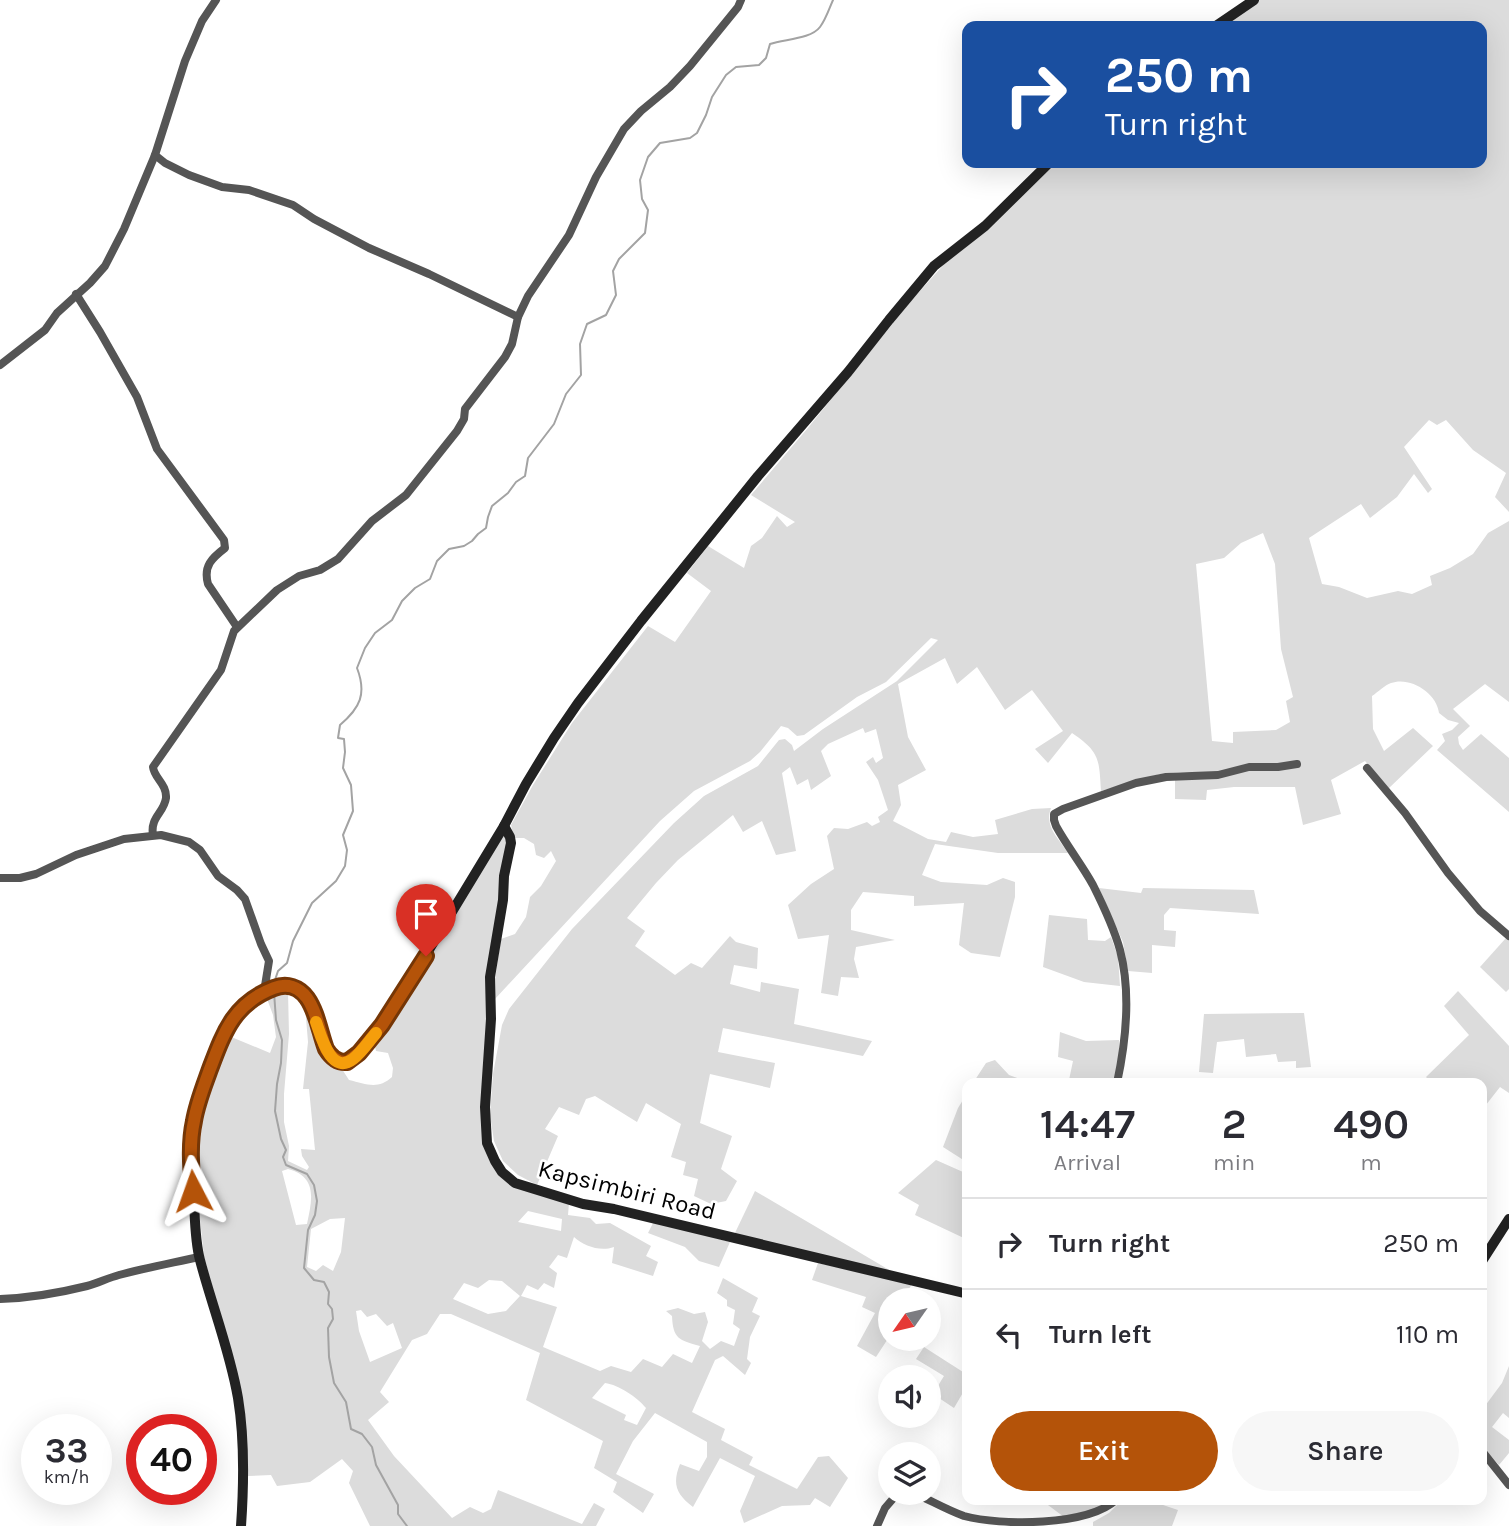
<!DOCTYPE html>
<style>
body{margin:0;font-family:Karla,sans-serif;background:#f7f7f7;color:#2b2b33;height:100vh;display:flex;flex-direction:column;font-size:26px;white-space:nowrap}
*{box-sizing:border-box;margin:0}
p{font-size:23px;color:#7c7c81}
.icon{flex:none;width:38px;height:38px;fill:none;stroke:currentColor;stroke-width:2;stroke-linecap:round;stroke-linejoin:round}
.map{position:relative;flex:1;overflow:hidden}
.sheet{position:absolute;left:962px;top:1078px;width:525px;height:427px;display:flex;flex-direction:column;background:#fff;border-radius:14px;box-shadow:0 7px 28px #0002}
.sheet>*{flex:none}
.hud{position:absolute;left:962px;top:21px;width:525px;height:147px;border-radius:14px;box-shadow:0 7px 28px #0002;background:#1a4fa0;color:#fff;overflow:hidden}
.needle{width:46px;rotate:236deg}
.controls{position:absolute;left:878px;top:1288px;display:grid;gap:14px}
.controls a{display:grid;place-items:center;width:63px;height:63px;border-radius:50%;background:#fff;box-shadow:0 7px 28px #0002;font-size:35px}
.speed{position:absolute;left:21px;top:1414px;display:flex;gap:14px;font-size:35px;font-weight:700;text-align:center}
.speed>*{display:grid;place-content:center;width:91px;height:91px;border-radius:50%;background:#fff;box-shadow:0 7px 28px #0002;line-height:1}
.speed small{font-size:18px;font-weight:400}
.speed .limit{border:10px solid #d22;background:#fff;color:#111}
.pin{position:absolute;display:grid;place-items:center;width:60px;height:60px;color:#fff;margin:-72px -30px;border-radius:50% 50% 50% 0;rotate:-45deg;box-shadow:0 0 7px #0007}
.pin .icon{rotate:45deg}
.me{position:absolute;width:77px;margin:-38px;rotate:356deg;stroke-linejoin:round;filter:drop-shadow(0 0 5px #0008)}
.turn{display:flex;align-items:center;gap:24px;height:147px;padding:0 28px;font-size:32px}
.turn .icon{width:91px;height:91px;stroke-width:2.5}
.turn b{display:block;font-size:49px;line-height:60px}
.eta{display:flex;justify-content:space-evenly;align-items:center;height:119px;text-align:center}
.eta b{font-size:42px;font-weight:600;line-height:49px}
.primary-button{display:flex;gap:14px;margin-top:auto;padding:14px 28px}
.primary-button a{flex:1;height:80px;border-radius:42px;background:#b45309;color:#fff;font-size:28px;font-weight:600;line-height:80px;text-align:center}
.primary-button a+a{background:#f7f7f7;color:#2b2b33}
ul{padding:0;list-style:none}
li{display:flex;align-items:center;gap:21px;height:91px;padding:0 28px;border-top:2px solid #e1e1e2}
li div{flex:1}
li b{display:block;font-size:26px}
li em{font-style:normal}
.map>svg:first-child{display:block}
</style>
<div class="map">
<svg width="1509" height="1526" viewBox="0 0 1509 1526">
<rect width="100%" height="100%" fill="#fff"/>
<g fill="#dcdcdc" fill-rule="evenodd">
<path d="M1258,0H1509V512L1495,497L1506,473L1473,450L1446,420L1437,425L1429,420L1404,447L1432,489L1428,493L1414,474L1397,497L1370,518L1361,504L1309,538L1322,584L1339,587L1367,598L1398,591L1412,594L1432,585L1430,576L1450,568L1473,554L1488,533L1509,521V702L1485,684L1453,709L1470,726L1458,737L1459,744L1463,750L1481,734L1509,758V812L1437,750L1445,741L1442,734L1452,730L1459,723L1448,720L1439,713C1437,693 1410,676 1391,683C1385,685 1378,692 1372,696L1373,729L1384,751L1413,728L1433,746L1389,788L1365,761L1331,780L1341,814L1303,825L1295,787H1234L1207,790L1206,800L1175,799V780L1215,779L1247,770L1275,771L1298,765V761L1278,765H1244L1225,771L1212,773L1179,772L1160,774L1101,791C1099,759 1100,752 1072,733L1048,763L1035,749L1063,731L1032,690L1005,710L977,667L957,684L945,658L898,684L908,737L926,770L898,785L901,805L893,821L928,839L946,842L951,832L973,837L998,834L995,820L1032,809L1051,808C1044,826 1058,838 1068,853H998L935,844L922,875L941,882L987,885L1003,878L1015,882V897L1000,957L971,953L959,945L964,903L914,906V896L863,892L851,910V930L895,940L856,947L854,959L859,978L841,977L838,996L821,993L829,935L798,939L788,905L811,884L834,869L827,836L834,828L848,829L867,822L872,826L880,822L878,817L888,810L878,780L866,762L873,757L876,763L883,758L876,729L865,733L863,728L828,744L821,751L831,776L811,790L808,779L797,785L790,767L782,773L796,851L776,855L762,821L743,832L733,815L678,860L656,883L627,918L645,931L635,946L675,975L691,963L702,968L730,936L736,942L758,948L757,969L734,965L730,984L760,992L761,982L799,989L794,1024L872,1041L863,1056L723,1028L718,1052L775,1063L770,1088L710,1074L700,1123L732,1136L721,1169L737,1181L726,1201L711,1204L694,1196L698,1179L683,1175L686,1162L671,1157L681,1124L646,1103L637,1122L595,1096L586,1099L579,1115L559,1107L545,1129L558,1136L537,1185L518,1175L503,1161L494,1141L490,1115L493,1074L502,1025L509,1009L572,929L674,823L704,796L758,766L779,740L785,739L792,745L794,751L823,729L897,681L938,640L931,638L886,682L857,697L804,735L797,736L788,728L781,726L760,752L750,761L694,791L660,821L495,999V979L501,939L515,934L526,917L530,897L541,886L556,861L551,851L544,858L536,855L534,844L524,838H514L511,825L533,785L572,723L648,626L675,642L711,591L687,573L708,546L744,568L751,546L762,538L777,516L787,527L795,522L751,495L807,429L911,301L956,251L1048,163H1482V26H1218ZM1263,533L1275,564L1281,649L1293,697L1286,701L1290,722L1276,730L1233,732V743L1212,741L1196,564L1224,558L1241,543Z"/>
<path d="M505,833L507,837L487,1015L483,1133L498,1171L569,1203L568,1215L590,1218L596,1224L610,1223L651,1246L646,1256L658,1262L653,1276L612,1263L614,1247C600,1252 584,1246 574,1237L567,1258L558,1255L549,1267L557,1273L554,1288L544,1283L538,1290L527,1285L521,1296L557,1307L543,1347L600,1371L611,1366L631,1372L643,1359L662,1367L673,1354L692,1363L700,1346C679,1340 673,1339 672,1316L666,1311L678,1308L694,1314L705,1312L708,1322L702,1341L710,1349L721,1341L734,1346L740,1329L733,1324L735,1310L727,1306V1300L717,1293L723,1278L758,1298L752,1312L760,1316L750,1337L747,1359L751,1363L745,1375L723,1356L715,1360L692,1412L725,1429L721,1440L753,1457L749,1465L797,1489L818,1457L829,1456L848,1478L830,1507L815,1498L810,1505L782,1506L744,1523L740,1511L755,1476L720,1458L693,1507C676,1494 672,1484 680,1464L699,1471L707,1457V1442L655,1413L633,1441L616,1474L654,1494L643,1513L613,1492L617,1482L594,1468L603,1441L526,1400L540,1353L451,1314H440L427,1334L412,1340L380,1392L389,1402L368,1420L394,1456L452,1518L470,1507L483,1513L491,1509L498,1490L582,1524L594,1503L605,1509L596,1526H370L349,1483L353,1471L342,1459L310,1482L277,1486L271,1475L248,1476L243,1400L204,1256L195,1173L196,1142L202,1107L229,1036L270,1053L276,1037L273,1015L266,996L279,992H288L289,1034L284,1094V1122L289,1146L288,1161L307,1170L309,1167L302,1156L301,1149L315,1150L309,1089H303L308,1042L305,1006C313,1022 312,1053 329,1064C329,1064 339,1066 340,1066L349,1080C366,1084 378,1090 392,1077L393,1068L388,1053L376,1051L374,1042ZM288,1169C318,1177 312,1200 307,1224L296,1225L282,1171ZM528,1211L562,1219L561,1231L518,1222ZM345,1218L341,1252L333,1271L323,1265L316,1271L307,1267L311,1229L330,1219ZM489,1280L502,1281L520,1296L506,1311L488,1314L453,1299L464,1283L478,1288ZM361,1310L367,1317L376,1314L387,1326L393,1323L402,1348L370,1362L359,1331L356,1311ZM605,1383C619,1385 637,1397 646,1408L637,1425L624,1420L626,1415L592,1398Z"/>
<polygon points="1099,888 1141,893 1143,888 1254,890 1259,914 1170,908 1164,915 1164,930 1176,931 1175,947 1152,945 1152,973 1128,971 1123,942"/>
<polygon points="1049,915 1087,919 1088,940 1105,941 1111,937 1118,957 1120,986 1084,982 1043,967"/>
<polygon points="1506,938 1509,940 1509,989 1506,992 1480,967"/>
<polygon points="1458,991 1509,1046 1509,1093 1500,1087 1482,1110 1482,1083 1432,1083 1426,1077 1469,1035 1444,1006"/>
<polygon points="1304,1013 1311,1067 1296,1068 1296,1061 1278,1062 1276,1054 1246,1057 1244,1039 1217,1042 1213,1073 1199,1072 1204,1014"/>
<polygon points="1060,1032 1086,1041 1119,1040 1119,1056 1114,1083 1077,1083 1069,1080 1073,1061 1058,1057"/>
<polygon points="995,1060 1009,1075 1031,1083 973,1083 986,1063"/>
<polygon points="968,1092 968,1240 915,1215 919,1205 898,1193 936,1160 963,1172 965,1161 943,1147 958,1108"/>
<polygon points="755,1191 891,1271 734,1235"/>
<polygon points="654,1221 730,1242 719,1267 699,1261 685,1247 648,1233"/>
<polygon points="818,1263 912,1284 902,1300 891,1300 891,1334 876,1357 857,1346 875,1313 862,1307 866,1297 812,1280"/>
<polygon points="924,1347 963,1372 968,1366 968,1384 954,1408 933,1394 944,1376 916,1359"/>
<polygon points="1509,1366 1509,1418 1503,1413 1492,1427 1509,1440 1509,1453 1499,1465 1482,1446 1482,1410 1502,1383"/>
<path d="M1051,1500H1108C1097,1512 1079,1514 1064,1517L1048,1505Z"/>
<polygon points="1122,1500 1165,1500 1163,1505 1178,1510 1172,1526 1093,1526 1093,1522 1109,1513"/>
</g>
<g fill="none" stroke-linecap="round" stroke-linejoin="round">
<g stroke="#a3a3a3" stroke-width="2">
<path d="M274,983L278,971L287,963L293,941L312,903L336,881L345,866L347,850L343,835L353,811L351,785L343,768L345,752L344,739L338,738L340,725C360,708 367,694 357,668L365,648L375,633L392,620L402,601L415,588L430,579L437,561L449,549L464,546L472,541L478,534L486,528L488,517L492,506L508,493L516,482L525,476L528,458L554,424L566,394L581,375L580,344L587,324L606,315L616,295L613,271L619,259L645,233L648,210L642,199L640,180L648,157L660,143L690,138L697,133L706,115L712,97L726,75L736,67L759,65L766,58L770,44C785,39 811,39 820,27C826,19 829,9 833,0"/>
<polyline points="274,992 276,1020 282,1040 281,1063 277,1084 275,1111 281,1139 286,1150 283,1157 286,1165 307,1174 314,1185 317,1201 315,1215 308,1230 304,1268 314,1280 324,1282 329,1292 328,1304 332,1309 333,1319 328,1328 329,1357 334,1383 346,1402 351,1429 362,1434 372,1447 376,1465 398,1505 398,1514 407,1526"/>
</g>
<g stroke="#555" stroke-width="8">
<polyline points="155,155 165,163 189,175 222,187 249,190 293,205 314,219 369,248 429,274 518,317"/>
<path d="M76,294L100,332L137,397L157,449L224,540L225,548C212,558 203,566 208,584L237,627"/>
<polyline points="0,365 45,330 57,313 90,283 105,266 124,229 155,155 185,61 202,21 216,0"/>
<polyline points="1367,768 1405,813 1448,873 1480,911 1509,936"/>
<path d="M153,835C150,817 164,813 166,798C167,784 154,778 153,767L221,670L234,631L277,590L299,576L320,570L338,559L372,521L406,495L457,431L464,419L465,409L505,357L512,344L518,317L528,296L569,235L596,177L624,129L641,111L670,87L690,66L738,7L741,0"/>
<polyline points="0,878 20,878 36,874 76,855 124,839 161,835 189,842 200,850 218,876 237,890 245,899 261,944 269,961 264,992"/>
<path d="M1117,1083C1126,1041 1131,992 1120,950C1114,928 1103,905 1093,885C1082,865 1067,846 1056,826L1054,820V814L1063,809L1136,783L1166,777L1218,775L1249,767H1278L1297,764"/>
<path d="M0,1299C29,1298 59,1293 87,1286C98,1283 108,1278 119,1275C145,1268 172,1263 199,1257"/>
<polyline points="1482,1451 1509,1485"/>
<path d="M914,1493C930,1500 947,1510 964,1516C1001,1526 1087,1526 1116,1500"/>
<polyline points="877,1526 885,1508 898,1493"/>
</g>
<g stroke="#222" stroke-width="10">
<polyline points="1216,26 1254,0"/>
<polyline points="504,826 510,837 511,843 504,876 503,900 490,977 491,1019 485,1107 487,1143 495,1161 502,1172 515,1183 583,1204 614,1209 968,1294"/>
<polyline points="1482,1261 1509,1219"/>
<path d="M241,1526C244,1483 245,1441 238,1398C230,1351 212,1306 200,1260C195,1241 195,1220 194,1201C192,1180 189,1159 191,1138C193,1109 212,1057 225,1031C235,1011 250,998 271,989C275,987 281,985 286,985C326,988 309,1063 347,1062L359,1053L382,1025L404,991L504,826L526,784L554,738L578,703L641,621L758,476L848,372L889,320L934,266L985,226L1049,163"/>
</g>
</g>
<g fill="none" stroke-linecap="round" stroke-linejoin="round">
<defs>
<path id="route" d="M193,1191C191,1167 189,1144 194,1121C197,1103 204,1086 210,1069C224,1032 234,1003 274,988C287,983 299,987 307,998C317,1012 320,1033 326,1049C331,1057 337,1063 347,1062L359,1053L382,1025L426,956"/>
</defs>
<use href="#route" stroke="#753606" stroke-width="18"/>
<use href="#route" stroke="#b45309" stroke-width="12"/>
<path stroke="#f59e0b" stroke-width="12" d="M316,1022C321,1036 331,1076 353,1059C362,1052 369,1041 376,1033"/>
</g>
<g text-anchor="middle" stroke-width="5" stroke-linejoin="round" paint-order="stroke">
<g font-size="24" fill="#000" stroke="#fff">
<text transform="translate(627 1190) rotate(14)" y="8">Kapsimbiri Road</text>
</g>
</g>
</svg>
<div class="controls">
<a><svg class="needle" viewBox="-14 -14 28 28"><path d="M0-13l5 13h-10z" fill="#e53935"/><path d="M0 13l5-13h-10z" fill="#7c7c81"/></svg></a>
<a><svg class="icon" aria-label="sound" viewBox="0 0 24 24"><path d="M4 9h4l5-4v14l-5-4H4zM17 9q2 3 0 6"/></svg></a>
<a><svg class="icon" aria-label="layers" viewBox="0 0 24 24"><path d="M12 4l9 5-9 5-9-5zM3 14l9 5 9-5"/></svg></a>
</div>
<div class="speed"><div>33<small>km/h</small></div><div class="limit">40</div></div>
<div class="pin" style="left:426px;top:956px;background:#d93025"><svg class="icon" aria-label="arrive" viewBox="0 0 24 24"><path d="M6 21V4h12l-3 4 3 4H6"/></svg></div>
<svg class="me" style="left:193px;top:1191px" viewBox="-20 -20 40 40"><path d="M0-17L14 15 0 8-14 15z" fill="#b45309" stroke="#fff" stroke-width="4"/></svg>
<div class="hud">
<div class="turn"><svg class="icon" aria-label="right" viewBox="0 0 24 24"><path d="M7 20v-9h11M14 6l5 5-5 5"/></svg><div><b>250 m</b>Turn right</div></div>
</div>
<section class="sheet">
<div class="eta">
<div><b>14:47</b><p>Arrival</p></div>
<div><b>2</b><p>min</p></div>
<div><b>490</b><p>m</p></div>
</div>
<ul>
<li><svg class="icon" aria-label="right" viewBox="0 0 24 24"><path d="M7 20v-9h11M14 6l5 5-5 5"/></svg><div><b>Turn right</b></div><em>250 m</em></li>
<li><svg class="icon" aria-label="left" viewBox="0 0 24 24"><path d="M17 20v-9H6M10 6l-5 5 5 5"/></svg><div><b>Turn left</b></div><em>110 m</em></li>
</ul>
<div class="primary-button"><a>Exit</a><a>Share</a></div>
</section>
</div>
